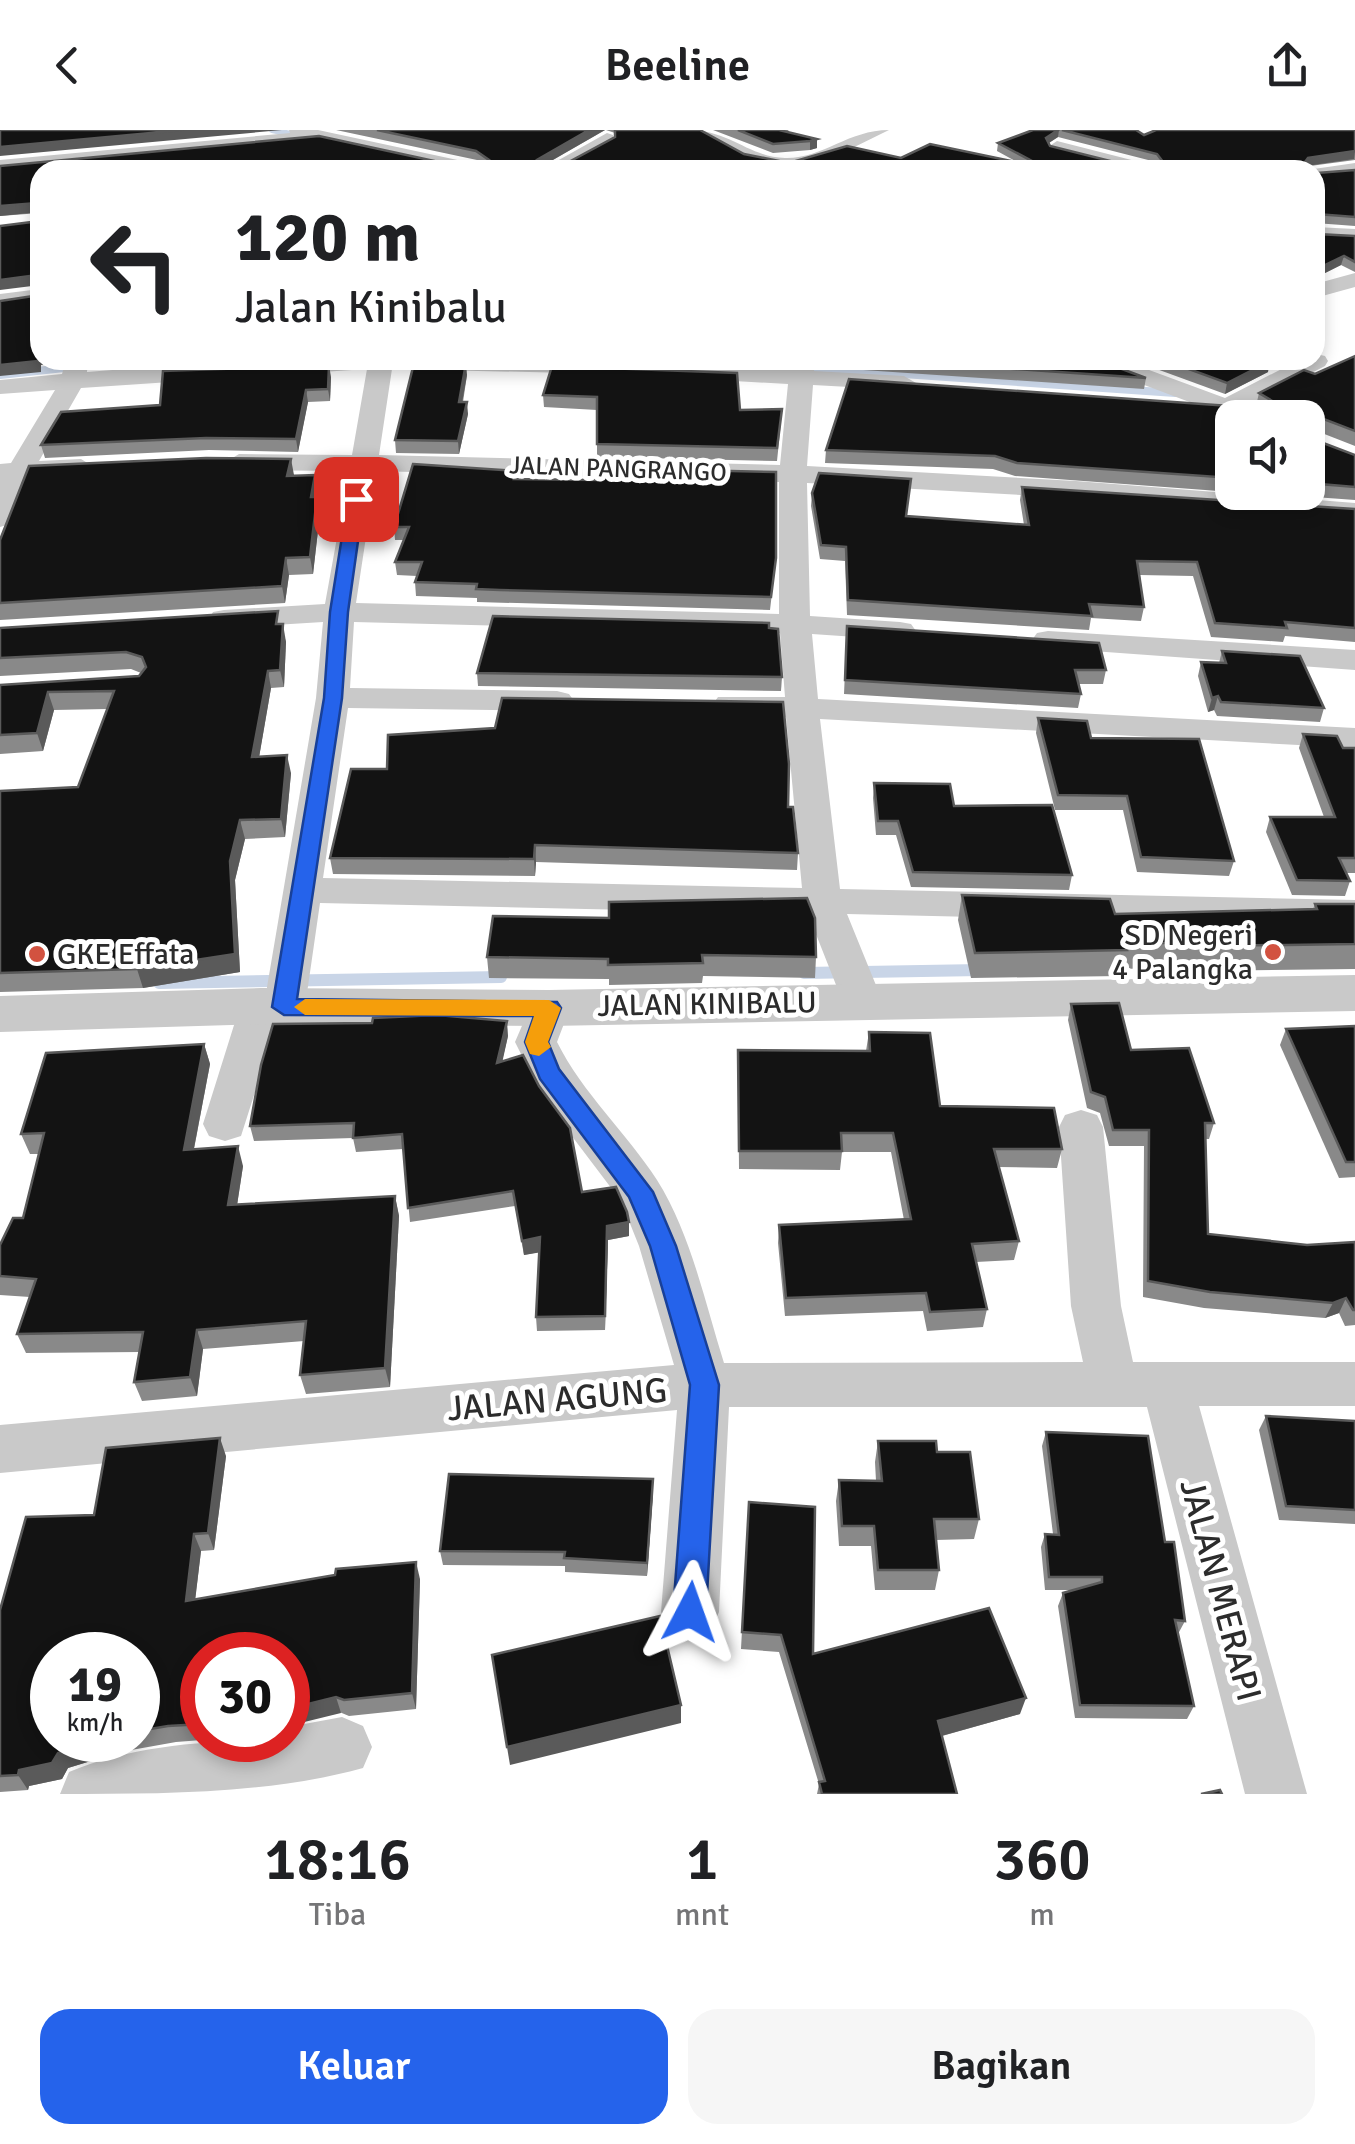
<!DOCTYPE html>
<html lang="id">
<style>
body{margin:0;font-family:Signika,sans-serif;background:#f6f6f6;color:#202124;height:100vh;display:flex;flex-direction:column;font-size:38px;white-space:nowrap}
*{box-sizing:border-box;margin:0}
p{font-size:32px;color:#757577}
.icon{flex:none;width:55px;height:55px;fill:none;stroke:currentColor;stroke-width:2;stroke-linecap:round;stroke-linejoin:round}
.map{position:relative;height:1664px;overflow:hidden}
.details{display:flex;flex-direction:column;background:#fff;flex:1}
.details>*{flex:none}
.top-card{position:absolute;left:30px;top:30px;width:1295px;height:210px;border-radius:30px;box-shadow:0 5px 15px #0003;background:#fff;color:#202124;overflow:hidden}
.fabs{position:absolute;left:1215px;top:270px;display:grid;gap:20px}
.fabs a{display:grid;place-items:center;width:110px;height:110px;border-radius:20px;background:#fff;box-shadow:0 5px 15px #0003;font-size:50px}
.speed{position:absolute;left:30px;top:1502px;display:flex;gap:20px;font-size:50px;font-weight:700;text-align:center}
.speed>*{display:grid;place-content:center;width:130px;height:130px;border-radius:50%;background:#fff;box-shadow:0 5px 15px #0003;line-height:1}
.speed small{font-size:25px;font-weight:400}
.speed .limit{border:15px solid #d22;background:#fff;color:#111}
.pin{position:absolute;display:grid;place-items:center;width:85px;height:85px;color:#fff;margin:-42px;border-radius:20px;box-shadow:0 5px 15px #0006}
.me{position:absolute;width:110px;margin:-55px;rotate:4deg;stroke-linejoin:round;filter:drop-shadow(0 0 8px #0008)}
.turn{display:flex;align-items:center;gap:35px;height:210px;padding:0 40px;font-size:45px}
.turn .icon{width:130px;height:130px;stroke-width:2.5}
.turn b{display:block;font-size:70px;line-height:85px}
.eta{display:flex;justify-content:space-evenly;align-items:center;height:170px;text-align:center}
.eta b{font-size:60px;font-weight:600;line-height:70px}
.cta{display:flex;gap:20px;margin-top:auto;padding:20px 40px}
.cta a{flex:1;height:115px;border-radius:30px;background:#2563eb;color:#fff;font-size:40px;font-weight:600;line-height:115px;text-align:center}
.cta a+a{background:#f6f6f6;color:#202124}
header{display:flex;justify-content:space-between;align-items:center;height:130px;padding:0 40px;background:#fff;font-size:45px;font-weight:600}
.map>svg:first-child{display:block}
</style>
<header><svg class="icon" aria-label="back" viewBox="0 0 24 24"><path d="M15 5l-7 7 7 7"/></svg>Beeline<svg class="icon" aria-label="share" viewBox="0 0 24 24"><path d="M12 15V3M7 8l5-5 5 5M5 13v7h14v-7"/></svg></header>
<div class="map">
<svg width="1355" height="1664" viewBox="0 0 1355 1664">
<rect width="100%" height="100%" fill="#fff"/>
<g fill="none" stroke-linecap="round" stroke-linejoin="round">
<polyline stroke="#c9d5e7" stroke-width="6" points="272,0 300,6"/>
<g stroke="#c9d5e7" stroke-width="8">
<polyline points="616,230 802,237 1175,263"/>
<polyline points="0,245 110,233"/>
</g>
<g stroke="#c9d5e7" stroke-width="12">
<polyline points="1144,838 1211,837"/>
<polyline points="804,843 981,840"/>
<polyline points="159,853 501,847"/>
</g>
<g fill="#c9c9c9" fill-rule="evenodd">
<polygon points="289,0 318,0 476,34 486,40 450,40 320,11 0,42 0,30 290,3"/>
<path d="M689,0C729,0 749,27 785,28C822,29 848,0 889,0L832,28L789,39L746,30Z"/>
<polygon points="607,3 613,5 613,13 565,40 541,40"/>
<polygon points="1057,11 1155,36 1158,40 1125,40 1050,21 1048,17"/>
<polygon points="1355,33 1355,45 1315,48 1315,40 1307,40"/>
<polygon points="1315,97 1355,99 1355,111 1315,109"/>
<polygon points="1355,143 1355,157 1315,168 1315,154"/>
<polygon points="40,159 40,173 0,178 0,164"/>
<polygon points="1316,224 1325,226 1328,231 1325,236 1248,276 1269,288 1232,288 1091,235 1088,230 1122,230 1225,268 1299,230 1315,230"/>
<path d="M88,230L87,242L239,230L605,232L614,234L617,239L614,244L392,239L379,325L780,335L788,254L683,248L671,241L683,234L790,239L791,230H815L814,241L904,246L916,253L904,260L813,255L807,336L1076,351L1355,373V389L1076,368L807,353L810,486L900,492L911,494L916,501L911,508L900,510L812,504L818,569L1355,598V618L820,589L840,759L1355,770V796L847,784L882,870L876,880L862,884L848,880L842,870L808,784L320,773L305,877L299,887L278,890L241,1006L225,1011L209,1006L203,994L240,876L246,866L266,863L316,568L323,492L224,498L213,496L209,489L213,482L224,480L325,474L349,341L239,340L226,332L239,324L352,325L367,239L81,258L39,331L81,329L94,337L81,345L31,348L10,394L0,397V334L11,333L55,260L0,264V250L62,244L66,230ZM376,341L779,352V484L356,473ZM354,492L780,503L785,567H718L713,574L718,581L786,587L802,758L323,748L348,578L557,581L569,578L574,571L569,564L557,561L350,558Z"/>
<polygon points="1048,501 1355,520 1355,540 1037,517 1032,510 1037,503"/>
<path d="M549,864L564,868L570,878L557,912C583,964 626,1002 657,1050C691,1104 705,1173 724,1233L1083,1232L1071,1176L1059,997L1065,985L1081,980L1097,985L1103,997L1121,1176L1133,1232H1355V1276H1199L1307,1664H1245L1147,1277H729L719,1482L710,1502L690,1510L670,1502L661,1482L677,1280L0,1343V1295L674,1235L639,1116L621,1071L543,968L515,912L534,868Z"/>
<path d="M342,1587L363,1596L372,1617L363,1638C270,1664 159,1664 60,1664L69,1642C136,1614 216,1610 288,1610V1597Z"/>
</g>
<polygon fill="#c9c9c9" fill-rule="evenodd" points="1355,845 1355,881 549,896 261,894 0,902 0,866 261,858 549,860"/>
</g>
<g fill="#898989" fill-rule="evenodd">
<polygon points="336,0 605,0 546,34 565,34 615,7 615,3 606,0 700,0 744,24 789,33 901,28 1011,31 1010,40 40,40 40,83 0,86 0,36 483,34 477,30"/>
<polygon points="713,0 789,0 786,2 817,9 817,18 810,20 773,23"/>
<path d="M1033,0H1136L1144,5L1355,0V30L1310,36L1314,40H1032L997,21L998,13ZM1058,7L1156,32L1158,35H1126L1050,16L1049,13Z"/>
<polygon points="1355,40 1355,96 1315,93 1317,43"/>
<polygon points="1315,102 1317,104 1355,106 1355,142 1341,135 1315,148"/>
<polygon points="1355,226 1355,316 1309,298 1310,308 1355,325 1355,370 1245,362 1308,362 1308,288 1232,288 1232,362 1015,346 993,339 825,333 826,320 1259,278 1256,276 1259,263 1315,244"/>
<polygon points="96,230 247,230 98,237"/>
<polygon points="663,230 752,230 752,233"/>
<polygon points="819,230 1098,230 1146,248 1144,259 819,237"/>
<polygon points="1132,230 1267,230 1268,242 1225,264"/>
<polygon points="552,236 740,280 781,292 777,331 597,327 597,280 544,277 543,265"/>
<polygon points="467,245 463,272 468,284 459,324 396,323 395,310"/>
<polygon points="331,247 330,271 308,272 298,322 209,320 45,328 41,315 160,275"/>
<polygon points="517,341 517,349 776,428 770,480 477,472 477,468 416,466 415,452 417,446 397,445 395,432 404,410 395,410 394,397"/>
<polygon points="315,345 320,383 313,444 289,445 285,473 0,490 0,410 293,346"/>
<polygon points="1022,357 1355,379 1355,512 1285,506 1283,512 1211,507 1193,446 1140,445 1144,477 1141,491 1091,488 1089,500 847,485 845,431 820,429 811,376 812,363 906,386 1024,395 1020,370"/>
<polygon points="280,494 286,512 284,557 271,558 259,627 291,643 285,707 245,709 235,750 240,842 143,858 0,862 0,661 78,657 107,579 54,580 43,621 0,624 0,555 139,546 141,543 131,539 0,546 0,498"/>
<polygon points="847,496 1106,540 1103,554 1079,554 1081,564 1078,578 844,564"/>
<polygon points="769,498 782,547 781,561 478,556 477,543"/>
<polygon points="1222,521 1324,578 1320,592 1217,586 1214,580 1208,582 1198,546 1201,532 1219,533"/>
<polygon points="1038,588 1091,608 1234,731 1229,746 1137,742 1123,680 1055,680 1036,603"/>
<polygon points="1303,604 1343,618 1355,618 1355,743 1347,743 1350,751 1345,766 1292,765 1266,702 1270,687 1324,687 1299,618"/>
<polygon points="874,653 954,676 1072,745 1069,760 911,757 896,705 876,705 873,668"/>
<polygon points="788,677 798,723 797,740 536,732 535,746 333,744 330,728"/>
<polygon points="962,765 1115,784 1313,779 1315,774 1355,774 1355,839 1198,841 1196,837 1122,839 1120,846 971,848 958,790"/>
<polygon points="493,786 816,827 815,848 703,846 702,853 609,855 609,849 489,848 487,827"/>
<polygon points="1071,874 1131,920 1214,993 1209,1009 1205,1009 1208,1104 1307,1115 1355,1112 1355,1195 1345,1196 1339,1183 1325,1188 1204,1178 1143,1167 1144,1016 1109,1016 1100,983 1087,978 1068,890"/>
<polygon points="1355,896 1355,1047 1339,1048 1280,915 1286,899"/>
<polygon points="869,902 940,976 1062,1019 1057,1038 999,1037 1019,1111 1014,1130 976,1132 987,1179 983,1197 927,1201 923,1181 785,1186 778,1113 779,1095 904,1090 891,1022 842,1022 840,1040 739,1039 738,920 866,921"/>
<polygon points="508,906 502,931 582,1062 629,1092 629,1106 608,1110 605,1200 537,1201 536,1187 539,1122 524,1125 515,1076 410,1092 403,1019 356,1022 353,1008 254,1011 250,996"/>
<polygon points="204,914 210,934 194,1019 243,1036 237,1075 395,1066 399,1086 390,1257 306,1264 300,1245 304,1211 203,1219 197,1266 142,1271 134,1252 140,1222 26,1223 17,1204 30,1167 0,1165 0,1115 23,1088 39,1024 30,1024 21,1004"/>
<polygon points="1266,1286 1355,1291 1355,1394 1279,1390 1259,1300"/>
<polygon points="1046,1302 1165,1412 1185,1491 1178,1504 1194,1576 1187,1589 1075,1588 1058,1476 1063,1463 1071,1460 1045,1460 1041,1417 1045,1404 1053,1404 1042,1316"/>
<polygon points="878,1311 937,1322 979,1389 974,1409 936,1410 939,1440 935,1460 875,1460 871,1416 839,1416 836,1371 839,1350 876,1351 875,1332"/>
<path d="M226,1326L214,1420L201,1421L195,1470L420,1449L416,1579L349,1586L202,1525V1610L176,1612L120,1622L68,1638L62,1649L29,1656L28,1660L0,1662V1480L94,1385ZM138,1525V1610H52Z"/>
<polygon points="653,1363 647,1446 565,1442 565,1436 443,1435 440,1421"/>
<polygon points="749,1372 813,1524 1020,1584 942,1606 957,1664 817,1664 819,1654 779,1522 741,1519"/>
</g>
<g fill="#5a5a5a">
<polygon points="183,0 282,0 0,26 0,17"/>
<polygon points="589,0 605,0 537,39 537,30"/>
<polygon points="1059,0 1058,7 1044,16 1046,8"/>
<polygon points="817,9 817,18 810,20 810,11"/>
<polygon points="1355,21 1354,29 1306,36 1305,32 1308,28"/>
<polygon points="1011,31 1010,40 993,40"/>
<polygon points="37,73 40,82 0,86 0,76"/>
<polygon points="1344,126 1341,135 1315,148 1315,140"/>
<polygon points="37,145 40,155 0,160 0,150"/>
<polygon points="40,224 40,230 63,230 61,233 41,235 41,242 0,246 0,235"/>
<polygon points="1270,231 1268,242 1225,264 1227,253"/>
<polygon points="466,233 467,245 460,284 459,272"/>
<polygon points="329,235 331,247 330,271 328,259"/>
<polygon points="306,260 308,272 298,322 296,309"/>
<polygon points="467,272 468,284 459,324 458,311"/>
<polygon points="291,329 294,345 290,363 287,346"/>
<polygon points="315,345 318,362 314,383 311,367"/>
<polygon points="317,367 320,383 313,444 310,427"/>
<polygon points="286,428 289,445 285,473 282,456"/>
<polygon points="283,494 286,512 284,557 280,540"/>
<polygon points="268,541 271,558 256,645 252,627"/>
<polygon points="48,562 54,580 43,621 37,603"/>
<polygon points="1218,566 1214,580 1208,582 1212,568"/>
<polygon points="287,625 291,643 285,707 281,689"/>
<polygon points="240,690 245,709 235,750 240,842 143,858 137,839 230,731"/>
<polygon points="535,715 536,732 535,746 534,729"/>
<polygon points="507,891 508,906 499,947 497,933"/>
<polygon points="204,914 210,934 190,1039 184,1020"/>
<polygon points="238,1016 243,1036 234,1095 228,1075"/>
<polygon points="395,1066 399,1086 390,1257 385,1238"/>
<polygon points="629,1092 629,1106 608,1110 605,1200 607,1096"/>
<polygon points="540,1107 542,1122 524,1125 522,1111"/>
<polygon points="1346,1168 1339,1183 1325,1188 1333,1173"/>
<polygon points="197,1200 203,1219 197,1266 190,1247"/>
<polygon points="220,1308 226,1326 214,1420 208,1403"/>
<polygon points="653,1349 653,1363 647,1446 647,1433"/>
<polygon points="194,1404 201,1421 193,1488 186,1471"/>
<polygon points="416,1432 420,1449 416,1579 412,1563"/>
<polygon points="336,1567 341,1583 288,1596 288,1579"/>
<polygon points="1026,1568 1020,1584 934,1608 938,1591"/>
<polygon points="681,1575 681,1593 510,1635 507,1617"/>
<polygon points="99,1610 114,1610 120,1622 68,1638 62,1649 29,1656 28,1660 18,1645 19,1640 58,1623"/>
</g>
<g fill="#131313" stroke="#5a5a5a" stroke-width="2.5">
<polygon points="0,0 183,0 0,17"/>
<polygon points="377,0 589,0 537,30 540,34 565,34 615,7 615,0 700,0 744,24 789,33 847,16 901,28 930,14 1011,31 993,40 40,40 40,75 37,73 0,76 0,36 319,6 448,34 485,34 489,30 476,21"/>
<polygon points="738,0 779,0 817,9 810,11 773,14"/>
<polygon points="1033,0 1058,0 1046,8 1050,16 1126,35 1160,35 1163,32 1157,24 1062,0 1136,0 1144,5 1156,0 1355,0 1355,21 1308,28 1305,32 1314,40 1049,40 998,13"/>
<polygon points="1355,40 1355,87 1317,84 1315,94 1315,41 1317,43"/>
<polygon points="40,91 40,148 37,145 0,150 0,96"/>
<polygon points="1315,102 1317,104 1355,106 1355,132 1344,126 1315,140"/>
<polygon points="40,165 40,224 38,224 38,231 0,235 0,171"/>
<polygon points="1355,226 1355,301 1313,285 1308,288 1310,308 1355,325 1355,357 1308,353 1308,288 1232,288 1232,348 1017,333 995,326 826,320 849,249 1272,279 1274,272 1259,263 1304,240 1315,244"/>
<polygon points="884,230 1098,230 1146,248"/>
<polygon points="1164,230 1267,230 1270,231 1227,253"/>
<polygon points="414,233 466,233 459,272 467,272 458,311 395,310"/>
<polygon points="329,235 328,259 306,260 296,309 206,308 41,315 61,282 160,275 163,241"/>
<polygon points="552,236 737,243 740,280 782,279 777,318 597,314 597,267 543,265"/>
<polygon points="206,328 291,329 287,346 315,345 311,367 317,367 310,427 286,428 282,456 0,473 0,410 29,336"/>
<polygon points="413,334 517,341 514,349 597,350 597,338 776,342 776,428 771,467 500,460 476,459 477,454 415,452 422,432 395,432 409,397 394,397"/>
<polygon points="819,343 911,349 906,386 1029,395 1022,357 1355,379 1355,498 1285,492 1287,498 1215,493 1197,432 1137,431 1144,477 1089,474 1092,486 848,470 846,417 821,415 812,363"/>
<polygon points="278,481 276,494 283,494 280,540 268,541 252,627 287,625 281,689 240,690 230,731 235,824 137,839 0,843 0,661 78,657 114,561 48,562 37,603 0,605 0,555 139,546 146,537 142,527 126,522 0,528 0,498"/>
<polygon points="493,486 769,493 769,498 778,499 782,547 477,543"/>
<polygon points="847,496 1099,513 1106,540 1075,540 1081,564 845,550"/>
<polygon points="1222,521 1300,526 1324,578 1221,572 1218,566 1212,568 1201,532 1226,533"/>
<polygon points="502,568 783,572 789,634 788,677 793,677 798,723 535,715 534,729 330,728 351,639 387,639 388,605 495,598"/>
<polygon points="1038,588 1087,591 1091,608 1199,609 1234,731 1141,727 1127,666 1058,665"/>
<polygon points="1303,604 1337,606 1343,618 1355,618 1355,728 1339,728 1350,751 1297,750 1270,687 1335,687"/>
<polygon points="874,653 950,654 954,676 1052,675 1072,745 913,742 898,691 878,691"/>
<polygon points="962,765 1110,769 1115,784 1317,779 1315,774 1355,774 1355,814 1205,816 1204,812 1125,814 1127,820 975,823"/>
<polygon points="807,768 815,788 816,827 702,825 703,833 608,835 608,829 487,827 493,786 609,788 609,772"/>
<polygon points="1119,873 1131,920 1189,918 1214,993 1205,993 1208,1104 1307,1115 1355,1112 1355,1180 1353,1180 1346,1168 1333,1173 1210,1162 1148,1151 1149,1000 1113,1000 1105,967 1091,962 1071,874"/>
<polygon points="437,885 507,891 497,933 523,925 539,956 570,998 582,1062 616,1057 627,1082 629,1092 607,1096 605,1186 536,1187 540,1107 522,1111 513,1061 408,1078 402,1004 353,1008 354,993 250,996 261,935 273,894 372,893 373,888"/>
<polygon points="1355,896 1355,1032 1346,1032 1286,899"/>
<polygon points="869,902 930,903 940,976 1054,978 1062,1019 994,1019 1019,1111 972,1114 987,1179 930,1182 926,1163 786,1168 779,1095 911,1089 893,1003 841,1003 842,1021 739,1021 738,920 870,921"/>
<polygon points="204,914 184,1020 238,1016 228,1075 395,1066 385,1238 300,1245 306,1191 197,1200 190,1247 134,1252 143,1202 17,1204 36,1149 0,1146 0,1115 13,1088 23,1088 44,1003 21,1004 46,923"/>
<polygon points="1266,1286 1355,1291 1355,1380 1286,1376"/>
<polygon points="1046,1302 1148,1306 1165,1412 1174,1412 1185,1491 1175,1490 1194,1576 1080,1575 1063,1463 1102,1452 1102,1447 1049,1447 1045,1404 1059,1405"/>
<polygon points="220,1308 208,1403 194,1404 186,1471 335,1445 336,1439 416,1432 412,1563 344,1570 336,1567 288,1579 288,1525 202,1525 202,1594 168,1596 138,1601 138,1525 52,1525 52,1610 99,1610 58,1623 52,1633 19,1640 18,1645 0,1646 0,1480 26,1387 94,1385 106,1318"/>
<polygon points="878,1311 936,1311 937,1322 970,1322 979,1389 934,1389 939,1440 878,1440 874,1396 842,1396 839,1350 882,1351"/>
<polygon points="449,1344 653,1349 647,1433 564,1428 565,1422 440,1421"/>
<polygon points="749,1372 815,1377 813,1524 989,1478 1026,1568 938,1591 957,1664 822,1664 819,1652 825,1651 781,1505 742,1502"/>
<polygon points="660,1486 681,1575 507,1617 492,1525"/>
<polygon points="1220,1660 1222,1664 1201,1664"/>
</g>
<polygon fill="#2563eb" stroke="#184099" stroke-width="2.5" points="356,364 364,369 348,482 342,568 297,869 557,872 561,878 548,912 559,939 653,1062 676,1116 719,1255 706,1482 701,1493 690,1497 678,1493 673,1482 690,1255 650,1116 629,1067 540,949 525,912 534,886 284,885 272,877 324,568 330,482 348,369"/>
<polygon fill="#f59e0b" points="305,869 549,870 561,878 548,912 551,917 539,926 530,924 525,912 534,886 305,885 294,877"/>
<g fill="#d25240" stroke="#fff" stroke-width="4">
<circle cx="1273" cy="822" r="10"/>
<circle cx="37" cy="824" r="10"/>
</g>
<g text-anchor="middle" stroke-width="10" stroke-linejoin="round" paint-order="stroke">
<g font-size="25" fill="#2c2c2c" stroke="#fff">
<text transform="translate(618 338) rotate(2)" y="9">JALAN PANGRANGO</text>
</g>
<g font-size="30" fill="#2c2c2c" stroke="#fff" text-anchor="end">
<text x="1253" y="815">SD Negeri<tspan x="1253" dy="34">4 Palangka</tspan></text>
<text x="57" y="834" text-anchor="start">GKE Effata</text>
</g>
<g font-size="30" fill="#2c2c2c" stroke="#fff">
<text transform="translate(707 874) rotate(-1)" y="10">JALAN KINIBALU</text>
</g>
<g font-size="35" fill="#2c2c2c" stroke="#fff">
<text transform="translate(557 1269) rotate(-5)" y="12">JALAN AGUNG</text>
<text transform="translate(1221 1460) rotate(75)" y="12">JALAN MERAPI</text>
</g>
</g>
</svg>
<div class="fabs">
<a><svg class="icon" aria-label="sound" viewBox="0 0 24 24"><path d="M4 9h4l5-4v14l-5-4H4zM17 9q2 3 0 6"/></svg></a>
</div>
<div class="speed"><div>19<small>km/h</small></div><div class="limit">30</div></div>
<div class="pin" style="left:356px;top:369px;background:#d93025"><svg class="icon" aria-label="arrive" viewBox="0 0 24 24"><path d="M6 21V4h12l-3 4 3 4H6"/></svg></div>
<svg class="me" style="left:690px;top:1482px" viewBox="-20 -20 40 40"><path d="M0-17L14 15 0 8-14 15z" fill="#2563eb" stroke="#fff" stroke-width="4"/></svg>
<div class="top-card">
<div class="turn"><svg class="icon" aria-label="left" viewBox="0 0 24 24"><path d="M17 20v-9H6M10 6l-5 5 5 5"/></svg><div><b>120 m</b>Jalan Kinibalu</div></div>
</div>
</div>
<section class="details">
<div class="eta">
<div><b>18:16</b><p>Tiba</p></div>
<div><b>1</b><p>mnt</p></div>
<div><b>360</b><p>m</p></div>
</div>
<div class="cta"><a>Keluar</a><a>Bagikan</a></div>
</section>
